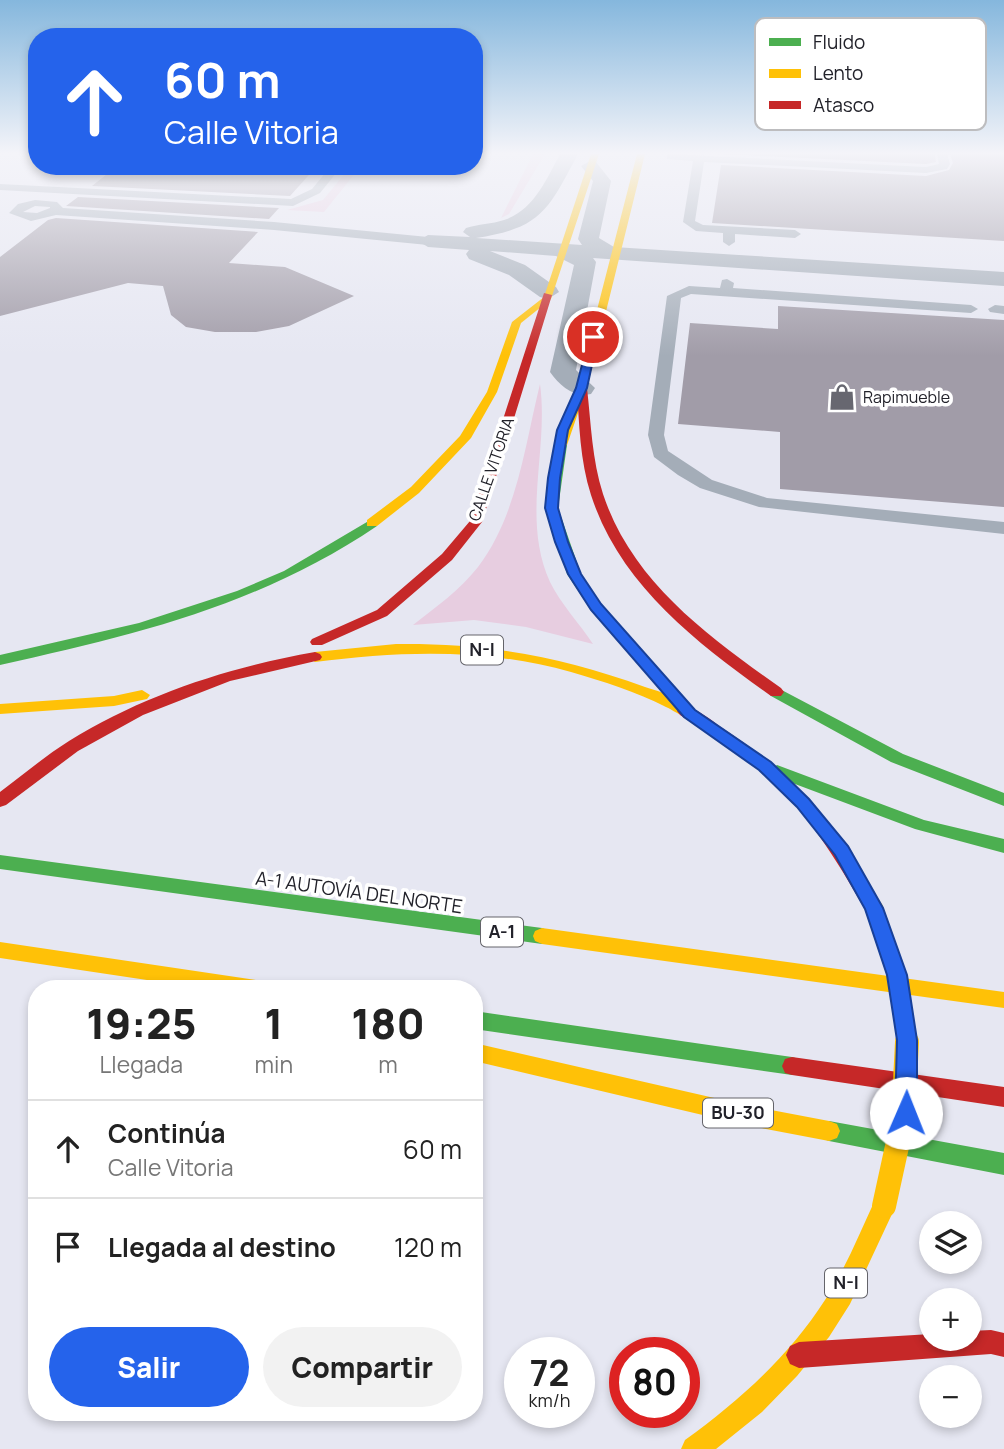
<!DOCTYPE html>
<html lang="es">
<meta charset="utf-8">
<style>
body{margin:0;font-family:Manrope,sans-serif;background:#f2f2f2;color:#222;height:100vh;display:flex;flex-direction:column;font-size:26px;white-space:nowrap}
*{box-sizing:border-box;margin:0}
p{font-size:23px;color:#767676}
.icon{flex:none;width:38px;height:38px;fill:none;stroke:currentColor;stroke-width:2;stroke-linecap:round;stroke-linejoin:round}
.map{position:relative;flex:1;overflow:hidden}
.panel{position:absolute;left:28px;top:980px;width:455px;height:441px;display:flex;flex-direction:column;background:#fff;border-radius:28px;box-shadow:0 4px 10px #0003}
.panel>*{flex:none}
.guide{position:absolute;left:28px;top:28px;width:455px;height:147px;border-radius:28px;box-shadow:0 4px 10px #0003;background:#2563eb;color:#fff;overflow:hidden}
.controls{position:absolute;left:919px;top:1211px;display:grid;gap:14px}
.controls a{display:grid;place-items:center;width:63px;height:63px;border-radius:50%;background:#fff;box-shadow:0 4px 10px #0003;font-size:35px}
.speed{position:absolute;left:504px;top:1337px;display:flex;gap:14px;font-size:35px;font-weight:700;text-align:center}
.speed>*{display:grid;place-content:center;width:91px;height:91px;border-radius:50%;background:#fff;box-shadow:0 4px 10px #0003;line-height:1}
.speed small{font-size:18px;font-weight:400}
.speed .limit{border:10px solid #d22;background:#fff;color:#111}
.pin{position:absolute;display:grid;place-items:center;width:60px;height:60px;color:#fff;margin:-30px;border:4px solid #fff;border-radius:50%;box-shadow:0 2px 7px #0007}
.me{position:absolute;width:77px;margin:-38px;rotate:1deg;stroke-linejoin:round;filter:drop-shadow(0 0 5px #0008)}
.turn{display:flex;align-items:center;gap:24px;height:147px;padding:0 21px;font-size:32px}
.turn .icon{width:91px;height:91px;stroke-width:2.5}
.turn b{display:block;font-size:49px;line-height:60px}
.eta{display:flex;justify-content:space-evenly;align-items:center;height:119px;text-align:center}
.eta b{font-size:42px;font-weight:800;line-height:49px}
.primary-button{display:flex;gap:14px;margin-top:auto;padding:14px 21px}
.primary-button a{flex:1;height:80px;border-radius:42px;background:#2563eb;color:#fff;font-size:28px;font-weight:800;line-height:80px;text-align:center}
.primary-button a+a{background:#f2f2f2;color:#222}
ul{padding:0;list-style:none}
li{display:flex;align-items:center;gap:21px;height:98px;padding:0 21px;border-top:2px solid #e0e0e0}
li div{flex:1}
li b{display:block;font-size:26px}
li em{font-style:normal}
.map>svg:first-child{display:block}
</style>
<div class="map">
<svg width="1004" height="1449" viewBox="0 0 1004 1449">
<rect width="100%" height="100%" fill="#e6e7f2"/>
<g fill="#e7cde0">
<polygon points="533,154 545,154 509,214 501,218"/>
<polygon points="351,166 361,166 324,212 287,210 323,200"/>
<path d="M540,384C549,450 521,518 550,582C560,603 580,624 593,644L526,627L474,620L413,625C436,607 460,590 478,567C517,516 525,445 540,384Z"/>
</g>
<g fill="#a19ca8">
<polygon points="723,154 935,154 936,162 926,164"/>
<polygon points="950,154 1004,154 1004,241 712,223 721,165 926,176 949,170 953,163"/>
<polygon points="117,166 317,166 290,196 92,186"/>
<polygon points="78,197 279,208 269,219 66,206"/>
<polygon points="56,218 258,232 229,263 285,267 354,296 289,326 256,332 215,332 186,327 171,315 163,286 128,283 0,316 0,257 48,220"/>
<polygon points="778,306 1004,320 1004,507 780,489 780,432 678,424 690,323 778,329"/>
</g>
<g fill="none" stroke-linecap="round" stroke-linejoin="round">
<g fill="#a4adb8" fill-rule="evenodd">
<polygon points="671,154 926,167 939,164 937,154 947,154 950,164 947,169 926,173 704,162 695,221 703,225 795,230 801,234 795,238 735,234 735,242 729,246 723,242 723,233 696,231 683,222 693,161 667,159 667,155"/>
<polygon points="331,166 342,166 320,193 293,206 0,190 0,184 291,199 312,189"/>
<path d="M35,200L57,202L63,208L274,222L428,237L434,241L428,245L274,230L56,215L31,221L9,213L18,204ZM35,206L50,207V208L37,213L23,212Z"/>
<polygon points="727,279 734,283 733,288 971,305 978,309 971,313 691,294 681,298 664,435 668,451 712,480 767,498 1004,522 1004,534 759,507 700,488 678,475 654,457 648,435 667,296 689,286 720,288 722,280"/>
<polygon points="995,305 1004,306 1004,314 990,312 988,309"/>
</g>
<path fill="#a4adb8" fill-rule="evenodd" d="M560,154H578C548,210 542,228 476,238L582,245L578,239L593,181L581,166L590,161L596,162L611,181L599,238L614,247L1004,272V286L593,258L596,262L576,370L595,388L591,394C574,398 560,386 550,372L574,265L556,256L490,251L525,265L556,287L559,292L548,299L540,297L509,275L469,259L466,254L469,250L428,247L418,241L428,235L470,237L463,232L466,228C478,224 492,224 504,220C534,210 546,180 560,154Z"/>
<g fill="#4caf50" fill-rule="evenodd">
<polygon points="561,442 567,445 558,508 581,574 601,604 684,697 687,701 684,705 674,705 591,610 567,574 546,508 555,445"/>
<path d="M372,519L377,520V526C260,605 136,635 0,665V655L139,623L237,591L284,571Z"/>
<polygon points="776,687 903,754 1004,793 1004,806 891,762 771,696 768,692 771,688"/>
<polygon points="777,765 924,820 1004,839 1004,853 915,829 771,775 769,771"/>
<polygon points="0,855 542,928 549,931 551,936 549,941 542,944 0,869"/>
<polygon points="474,1011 792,1057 799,1059 802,1066 799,1073 792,1075 474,1029"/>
<polygon points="829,1121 1004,1153 1004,1175 829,1141 821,1138 818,1131 821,1124"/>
</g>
<g fill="#ffc107" fill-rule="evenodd">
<polygon points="591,154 599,154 551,299 521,323 497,392 471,438 419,493 377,526 367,526 367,520 411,487 460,436 487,392 512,322 544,297"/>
<polygon points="637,154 645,154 588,384 567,445 561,448 557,447 555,445 578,384"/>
<path d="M396,644C486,643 561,656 645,687C661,692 683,698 693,711L690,715C680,717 675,711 666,707C637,692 602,681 571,672C486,648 401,651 315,662L308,657L315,652Z"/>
<polygon points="142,690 150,695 147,699 114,706 0,714 0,704 114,696"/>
<polygon points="542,928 1004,992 1004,1008 542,944 535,941 533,936 535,931"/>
<polygon points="0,942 263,981 270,983 273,989 207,989 0,958"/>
<polygon points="474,1043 745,1105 829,1121 837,1124 840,1131 837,1138 829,1141 745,1125 474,1061"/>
<path d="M884,1195L892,1198L895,1206L892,1214L850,1304L829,1337L797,1376L762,1412L716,1449H681L685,1440C739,1401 789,1356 825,1300C846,1268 860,1232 876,1198Z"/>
</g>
<g fill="#c62828" fill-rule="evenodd">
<polygon points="544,293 552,295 482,522 452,560 387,616 322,645 312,645 310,642 312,639 377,610 442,554 470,521"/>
<path d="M582,385L587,388C591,423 592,460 603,494C632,582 709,637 781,688L784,692L781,696H771C697,643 620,585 591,495C580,461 579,423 577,388Z"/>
<path d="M315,652L320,654L322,657L320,660L230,681L143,715L78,751L6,805L0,807V792C23,775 45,756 69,741C143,695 229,667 315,652Z"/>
<path d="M685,706C698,709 711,720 722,728C793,773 844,834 883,908L881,913L874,915L867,913C841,868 814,821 776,785C747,758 713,737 680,715L677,711L680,707Z"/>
<polygon points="792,1057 1004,1087 1004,1107 792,1075 785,1073 782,1066 785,1059"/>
<polygon points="991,1330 1004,1333 1004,1357 991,1354 799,1368 790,1364 786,1355 790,1346 799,1342 931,1334 931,1339 970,1339 970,1331"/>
</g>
<polyline stroke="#ffc107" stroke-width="18" points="874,908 897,974 907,1044"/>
<polyline stroke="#ffc107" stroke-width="24" points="884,1206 903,1119 907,1042"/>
</g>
<linearGradient id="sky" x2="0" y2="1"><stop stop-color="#85b7dd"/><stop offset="0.43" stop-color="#f4f4f9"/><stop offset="1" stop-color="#f4f4f9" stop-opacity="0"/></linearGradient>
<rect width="1004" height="356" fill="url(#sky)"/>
<polygon fill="#2563eb" stroke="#184099" stroke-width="2" points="590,334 598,337 587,388 568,430 560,478 558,508 568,542 581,574 601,604 695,710 771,762 809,799 848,846 883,908 907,975 917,1040 917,1113 914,1120 906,1123 898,1120 895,1113 897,1040 887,975 865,909 835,855 797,807 759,770 684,717 591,610 568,574 555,542 545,508 548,478 557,430 576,388"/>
<defs>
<symbol id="shop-bare" viewBox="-9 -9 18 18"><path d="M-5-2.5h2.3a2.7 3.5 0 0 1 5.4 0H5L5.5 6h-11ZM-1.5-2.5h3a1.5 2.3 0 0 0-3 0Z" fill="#676770" stroke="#fff" stroke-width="2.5" paint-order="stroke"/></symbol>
</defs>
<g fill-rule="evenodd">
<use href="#shop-bare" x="823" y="378" width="38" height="38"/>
</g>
<g text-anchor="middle" stroke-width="7" stroke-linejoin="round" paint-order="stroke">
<g font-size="16" fill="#22222a" stroke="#fff" text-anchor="start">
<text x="863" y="403">Rapimueble</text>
</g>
<g font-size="16" fill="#22222a" stroke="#fff">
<text transform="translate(491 469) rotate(-71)" y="6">CALLE VITORIA</text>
</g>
<g fill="#fff" stroke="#64646a" stroke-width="2">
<rect x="461" y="635.5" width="42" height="29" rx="5"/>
<rect x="481" y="917.5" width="42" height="29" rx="5"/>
<rect x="703" y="1098.5" width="70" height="29" rx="5"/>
<rect x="825" y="1268.5" width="42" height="29" rx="5"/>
</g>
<g font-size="18" font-weight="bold" fill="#22222a">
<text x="482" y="656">N-I</text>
<text x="502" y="938">A-1</text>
<text x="738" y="1119">BU-30</text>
<text x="846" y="1289">N-I</text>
</g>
<g font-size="19" fill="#22222a" stroke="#fff">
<text transform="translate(359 892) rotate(8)" y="7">A-1 AUTOVÍA DEL NORTE</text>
</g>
</g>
<rect x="755" y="18" width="231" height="112" rx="10" fill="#fff" stroke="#bdbdbf" stroke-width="2"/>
<rect x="769" y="38" width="32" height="8" fill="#4caf50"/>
<rect x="769" y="69" width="32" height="9" fill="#ffc107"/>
<rect x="769" y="101" width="32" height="8" fill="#c62828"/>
<g font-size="19" fill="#22222a">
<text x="813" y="49">Fluido</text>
<text x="813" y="80">Lento</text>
<text x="813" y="112">Atasco</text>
</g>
</svg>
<div class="controls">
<a><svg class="icon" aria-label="layers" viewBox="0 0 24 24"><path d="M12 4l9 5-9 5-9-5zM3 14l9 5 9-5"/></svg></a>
<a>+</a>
<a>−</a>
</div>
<div class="speed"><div>72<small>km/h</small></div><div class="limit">80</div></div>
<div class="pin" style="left:593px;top:337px;background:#d93025"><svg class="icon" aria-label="arrive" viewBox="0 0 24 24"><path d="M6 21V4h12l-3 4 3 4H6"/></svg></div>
<svg class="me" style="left:906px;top:1113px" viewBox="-20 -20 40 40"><circle r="19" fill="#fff"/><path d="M0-13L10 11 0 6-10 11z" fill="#2563eb"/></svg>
<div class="guide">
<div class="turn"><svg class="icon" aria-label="ahead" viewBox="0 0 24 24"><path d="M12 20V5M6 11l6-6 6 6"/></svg><div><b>60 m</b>Calle Vitoria</div></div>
</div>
<section class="panel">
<div class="eta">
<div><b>19:25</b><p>Llegada</p></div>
<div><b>1</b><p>min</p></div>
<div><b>180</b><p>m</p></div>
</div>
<ul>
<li><svg class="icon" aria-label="ahead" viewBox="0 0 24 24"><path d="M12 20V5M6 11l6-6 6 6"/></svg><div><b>Continúa</b><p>Calle Vitoria</p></div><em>60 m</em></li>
<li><svg class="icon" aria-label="arrive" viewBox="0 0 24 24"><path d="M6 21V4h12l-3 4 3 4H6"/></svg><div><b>Llegada al destino</b></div><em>120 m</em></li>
</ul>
<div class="primary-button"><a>Salir</a><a>Compartir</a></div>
</section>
</div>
